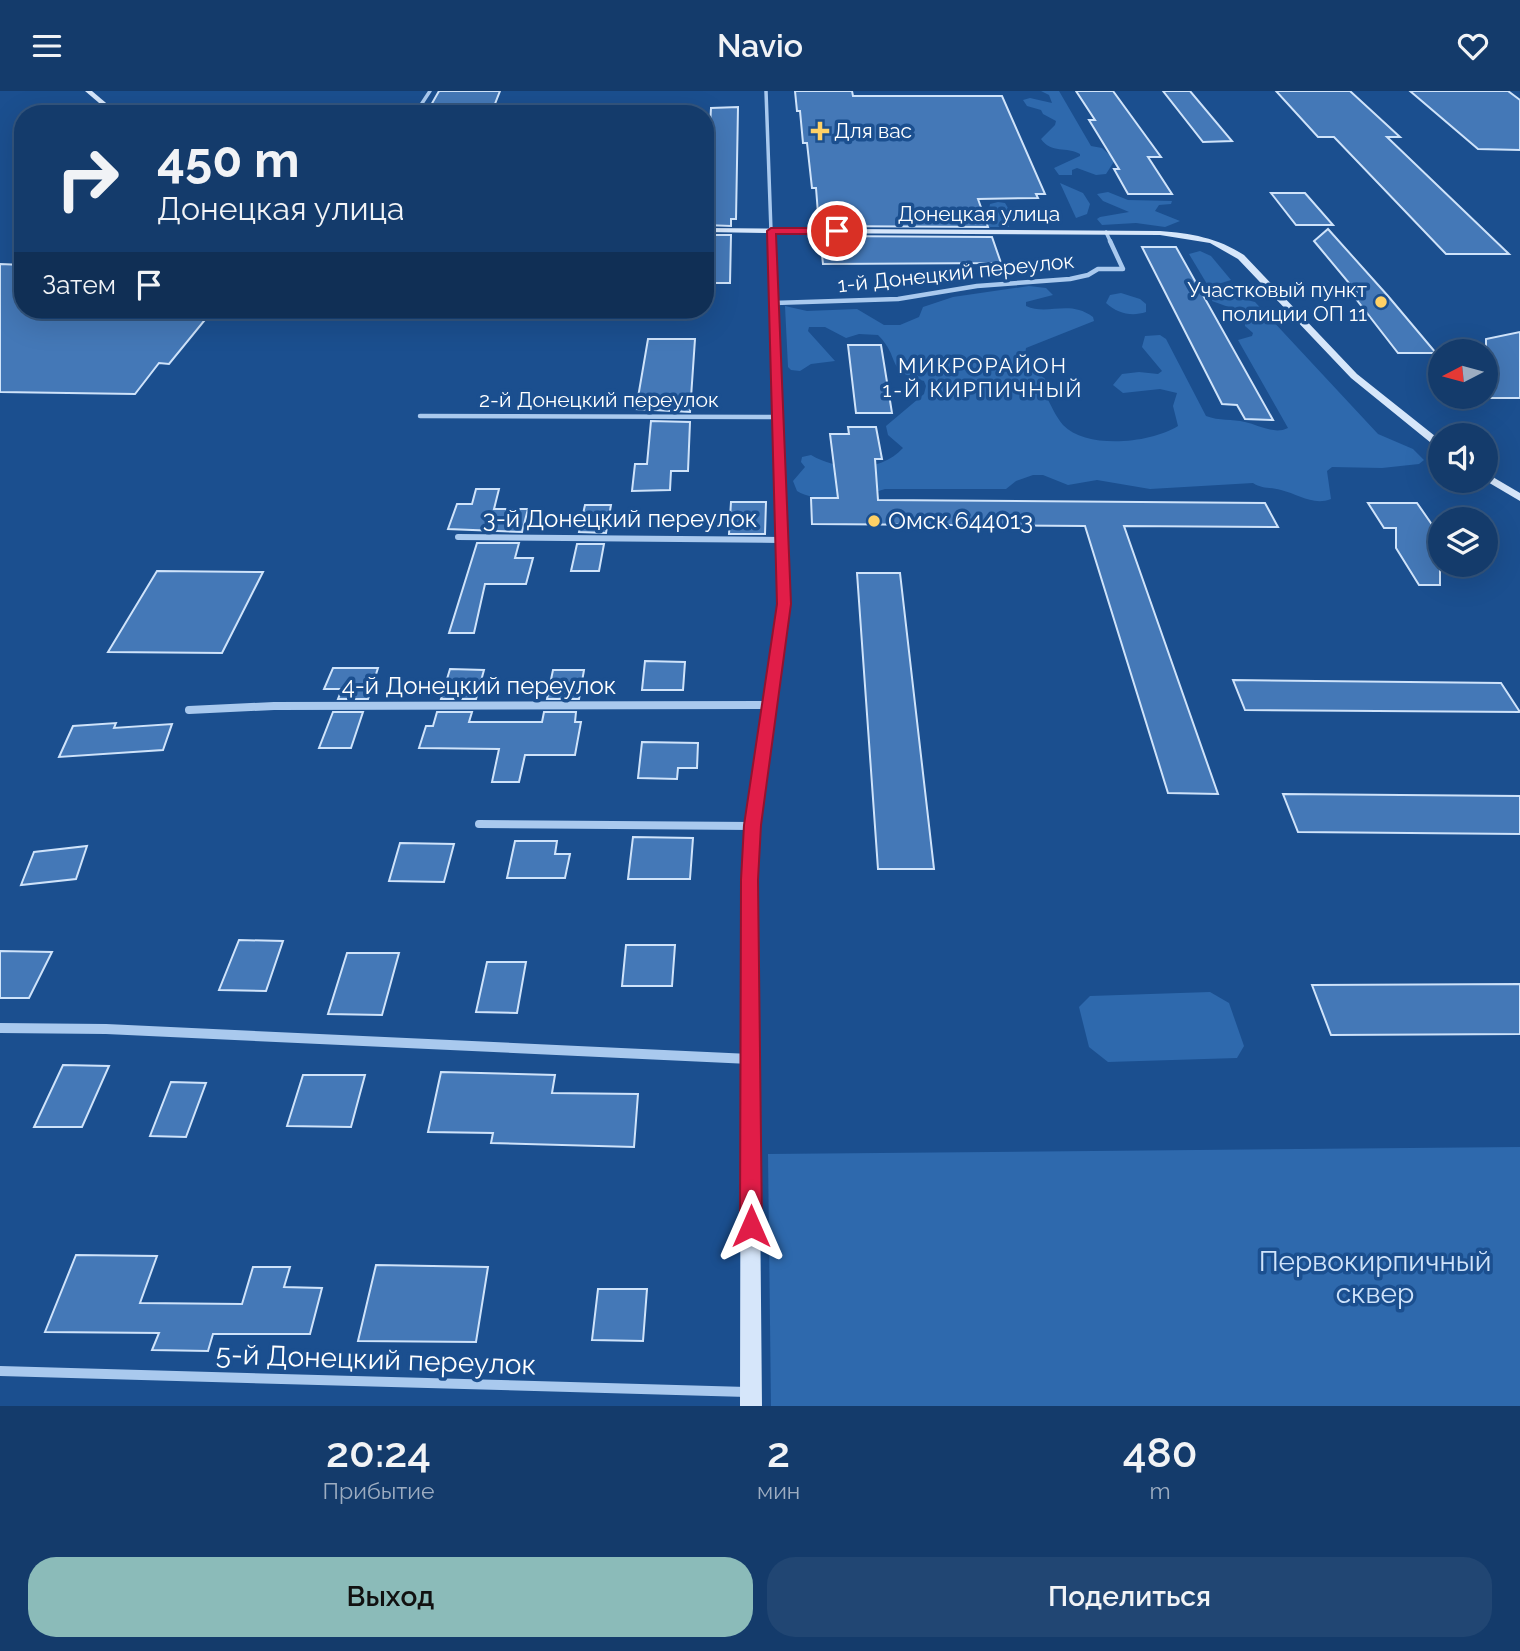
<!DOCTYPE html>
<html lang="ru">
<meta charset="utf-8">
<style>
body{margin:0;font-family:Raleway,sans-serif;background:#214673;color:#f1f3f6;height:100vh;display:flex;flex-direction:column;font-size:26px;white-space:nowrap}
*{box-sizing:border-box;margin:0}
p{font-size:23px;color:#9dadc1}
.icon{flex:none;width:38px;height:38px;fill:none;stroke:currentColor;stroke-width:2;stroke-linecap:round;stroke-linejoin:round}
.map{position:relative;height:1315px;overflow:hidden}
.panel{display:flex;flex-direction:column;background:#143b6b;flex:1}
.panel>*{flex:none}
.guide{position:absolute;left:14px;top:14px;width:700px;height:214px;border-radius:28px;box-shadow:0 7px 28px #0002,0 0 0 2px #33557e;background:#143b6b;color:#f1f3f6;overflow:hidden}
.needle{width:46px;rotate:264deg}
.buttons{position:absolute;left:1428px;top:248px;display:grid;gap:14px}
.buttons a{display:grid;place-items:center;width:70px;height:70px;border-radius:50%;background:#143b6b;box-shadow:0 7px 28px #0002,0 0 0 2px #33557e;font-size:35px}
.pin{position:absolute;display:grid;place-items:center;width:60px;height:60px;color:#fff;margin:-30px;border:4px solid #fff;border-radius:50%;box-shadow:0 2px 7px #0007}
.me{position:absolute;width:77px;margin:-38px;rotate:0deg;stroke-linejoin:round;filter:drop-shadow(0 0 5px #0008)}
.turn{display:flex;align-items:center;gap:24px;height:147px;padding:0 28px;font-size:32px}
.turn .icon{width:91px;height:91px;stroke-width:2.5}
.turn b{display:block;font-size:49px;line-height:60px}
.then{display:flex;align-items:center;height:66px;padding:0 28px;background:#0003;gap:14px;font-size:26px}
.eta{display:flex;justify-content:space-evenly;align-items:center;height:119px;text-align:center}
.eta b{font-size:42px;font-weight:600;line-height:49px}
.button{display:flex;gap:14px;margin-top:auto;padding:14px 28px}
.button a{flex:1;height:80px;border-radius:28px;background:#8bbbb9;color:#111;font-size:28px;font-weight:600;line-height:80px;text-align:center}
.button a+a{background:#214673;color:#f1f3f6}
header{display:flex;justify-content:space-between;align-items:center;height:91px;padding:0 28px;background:#143b6b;font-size:32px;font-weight:600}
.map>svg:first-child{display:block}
</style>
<header><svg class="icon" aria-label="menu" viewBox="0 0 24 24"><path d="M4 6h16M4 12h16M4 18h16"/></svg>Navio<svg class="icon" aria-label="heart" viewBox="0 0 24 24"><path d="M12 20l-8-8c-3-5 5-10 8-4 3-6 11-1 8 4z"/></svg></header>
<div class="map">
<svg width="1520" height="1315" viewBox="0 0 1520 1315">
<rect width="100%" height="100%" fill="#1b4f8f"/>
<g fill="#2e69ad">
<path d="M1041,0H1059L1091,55L1102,57L1115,69L1106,83L1096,84L1077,77L1072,79V84H1059L1054,77L1080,65V63C1067,55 1051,63 1041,48L1055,34L1056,30L1043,23L1041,19L1027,15L1023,9L1030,7L1052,12L1049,4Z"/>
<polygon points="1060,92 1083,102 1090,113 1087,123 1076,127"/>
<polygon points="1108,101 1128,109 1172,110 1171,113 1159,114 1155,120 1180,130 1165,136 1136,132 1102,134 1097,128 1100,126 1129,121 1103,110 1097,103"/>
<polygon points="998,111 1005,112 1008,117 1009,136 912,136 910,132 988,124 990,113"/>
<polygon points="1200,160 1211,165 1231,189 1215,194 1207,193 1189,163"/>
<path d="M1029,195L1046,197L1053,204L1026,211V215C1048,225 1069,208 1093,226L1094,230L1026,257L1024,271L1049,291L1046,305C1051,314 1056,326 1063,334C1087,359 1151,352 1178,335L1173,315L1177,302L1160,298L1123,302L1113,294L1122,283L1139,281L1158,283L1162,280L1142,256L1145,245L1160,244L1166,248L1206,325C1219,330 1232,328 1245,331C1259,334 1274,344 1288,337L1238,249L1252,245L1253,242L1245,235V228L1234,218L1212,210L1213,207L1223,203L1255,211L1378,343L1413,358L1424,369L1419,373L1382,377L1332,376L1327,380L1331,408C1313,415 1298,403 1281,399C1270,396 1262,398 1253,392L1150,398L1097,389L1068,394L1043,384H1033L1016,390L1006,398H885C861,406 820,414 797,400L793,390L805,376L801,371L802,366L811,364C838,380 881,382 903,357L888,344L886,335L924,303L926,295L924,290C884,280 902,268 878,244L859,243L846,247L825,236H809L808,240L835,270L811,273L800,280L791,279L788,276L785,215L807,220L857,218L884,234H900L919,226L923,216L953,206Z"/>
<path d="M1121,202L1140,208L1146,213V221C1131,226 1117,222 1106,212L1110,204Z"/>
<polygon points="1210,901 1229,912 1244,955 1237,967 1108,971 1089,956 1079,916 1090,905"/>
<polygon points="1520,1056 1520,1315 771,1315 768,1063"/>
</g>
<g fill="#4478b7" stroke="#cfe3fa" stroke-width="2">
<polygon points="439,0 500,0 491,23 426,23"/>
<polygon points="795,0 852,0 853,5 1002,5 1045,103 1036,103 1038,107 978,108 988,136 819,135 816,97 812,97 807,52 803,52 800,20 797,20"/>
<polygon points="1076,0 1113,0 1161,66 1148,66 1172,103 1128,103 1114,78 1119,78 1089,29 1095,29"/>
<polygon points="1163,0 1190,0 1232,50 1203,51"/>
<polygon points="1276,0 1350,0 1400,46 1387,46 1509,163 1446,163 1334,46 1318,46"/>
<polygon points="1410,0 1508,0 1520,9 1520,59 1478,58"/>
<polygon points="738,16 736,128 731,128 731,135 705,134 711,17"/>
<polygon points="1271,102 1305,102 1333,134 1296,134"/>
<polygon points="1328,138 1388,205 1436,262 1398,262 1353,204 1359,204 1314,150"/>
<polygon points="705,144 731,144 730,192 705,192"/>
<polygon points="820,145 992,146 1001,172 823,173"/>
<polygon points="1142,156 1176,156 1273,329 1245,328 1237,314 1222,313"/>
<polygon points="0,173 23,174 23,219 213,219 169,273 159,272 135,303 0,301"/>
<polygon points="1520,241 1520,307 1486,307 1486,248"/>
<polygon points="648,248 695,248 690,321 636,318"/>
<polygon points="848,254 881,254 892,322 856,322"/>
<polygon points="651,330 690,331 688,380 671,380 670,399 632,400 635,373 647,373"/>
<polygon points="848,336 876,336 882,368 875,368 878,409 1265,412 1278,436 1124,435 1218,703 1168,702 1085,435 812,433 811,407 838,407 830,343 849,343"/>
<polygon points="476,398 499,398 494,418 528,418 522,441 448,438 457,413 472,413"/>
<polygon points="731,411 766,411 765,443 729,443"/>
<polygon points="1368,412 1417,412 1433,435 1440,435 1440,494 1419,494 1396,457 1396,437 1384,437"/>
<polygon points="585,414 611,414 606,442 579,441"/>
<polygon points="477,452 519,452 515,467 533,467 526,493 485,493 474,542 449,542"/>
<polygon points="577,453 604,453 599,480 571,480"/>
<polygon points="157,480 263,481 222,562 108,561"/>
<polygon points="857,482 900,482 934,778 878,778"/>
<polygon points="645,570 685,571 683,599 642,599"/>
<polygon points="333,577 378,577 368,608 338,608 342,598 324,598"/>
<polygon points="450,578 484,579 476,608 441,608"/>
<polygon points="553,579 584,579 579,608 547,608"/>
<polygon points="1233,589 1501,592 1520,621 1245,619"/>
<polygon points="333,621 363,621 351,657 319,657"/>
<polygon points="437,621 472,621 469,631 542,631 544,621 576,621 575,631 581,631 575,664 525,664 519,691 492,691 499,658 419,657 426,635 433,635"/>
<polygon points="116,632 114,637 172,633 163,659 59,666 73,635"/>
<polygon points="642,651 698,652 697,677 678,677 677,688 638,687"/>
<polygon points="1283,703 1520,705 1520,743 1298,741"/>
<polygon points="633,746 693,747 690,788 628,788"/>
<polygon points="515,750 557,750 555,763 570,763 565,787 507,787"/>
<polygon points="400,752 454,753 444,791 389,790"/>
<polygon points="87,755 76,788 21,794 34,761"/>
<polygon points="239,849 283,850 266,900 219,899"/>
<polygon points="626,854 675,854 672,895 622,895"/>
<polygon points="0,860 52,861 29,907 0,907"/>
<polygon points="347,862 399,862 382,924 328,923"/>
<polygon points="487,871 526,871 517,922 476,921"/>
<polygon points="1520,893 1520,943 1331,944 1312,894"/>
<polygon points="63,974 109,975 82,1036 34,1036"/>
<polygon points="441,981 555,984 552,1002 638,1003 634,1056 491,1052 493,1042 428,1041"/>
<polygon points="303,984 365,984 351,1036 287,1035"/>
<polygon points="171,991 206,992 186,1046 150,1045"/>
<polygon points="76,1164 157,1165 140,1212 242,1213 253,1176 290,1176 284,1196 322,1197 310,1243 213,1243 208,1260 152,1259 159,1242 45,1241"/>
<polygon points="376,1174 488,1176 476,1251 358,1250"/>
<polygon points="598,1198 647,1198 643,1250 592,1249"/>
</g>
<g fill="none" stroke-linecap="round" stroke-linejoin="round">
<g stroke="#a9c9ee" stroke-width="3.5">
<polyline points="766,0 771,140"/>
<polyline points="415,23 430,0"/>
<polyline points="1106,141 1111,152"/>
</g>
<g stroke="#a9c9ee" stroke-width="4.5">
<polyline points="774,212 898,208 977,195 1070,188 1088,184 1098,178 1123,178 1110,150"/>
<polyline points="420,325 778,326"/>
</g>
<polyline stroke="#a9c9ee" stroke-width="6" points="458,446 781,449"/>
<g stroke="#a9c9ee" stroke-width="8">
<polyline points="189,619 274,615 769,614"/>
<polyline points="479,733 753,735"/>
</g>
<g stroke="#a9c9ee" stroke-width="10">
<polyline points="0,937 106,938 750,968"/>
<polyline points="0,1280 747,1301"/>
</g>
<g fill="#d6e6fa" fill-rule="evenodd">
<polygon points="85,0 92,0 119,23 112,23"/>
<path d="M705,137L1160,140C1190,142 1218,147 1244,164L1357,283L1440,349V357L1436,356L1351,287L1238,168L1210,152L1160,144L775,142L790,513L760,735L757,789L762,1315H740L741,789L746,735L778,513L767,142L705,141Z"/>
<polygon points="1486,382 1520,402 1520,410 1486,390"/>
</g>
</g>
<polygon fill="#e11d48" stroke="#92132f" stroke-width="2" points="771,137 837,137 842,140 837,143 776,143 791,513 761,734 758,789 762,1135 759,1143 751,1146 743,1143 740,1135 741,789 744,734 777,513 767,140"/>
<g fill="#ffd166" stroke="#1b4f8f" stroke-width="2.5">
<path d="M816.5 29.5h7v7h7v7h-7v7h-7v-7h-7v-7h7z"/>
<circle cx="1381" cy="211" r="7"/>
<circle cx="874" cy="430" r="7"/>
</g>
<g text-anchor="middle" stroke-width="7" stroke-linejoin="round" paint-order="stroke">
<g font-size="21" fill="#fff" stroke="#1b4f8f" text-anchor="start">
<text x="834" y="47">Для вас</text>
<text x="1367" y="206" text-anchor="end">Участковый пункт<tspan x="1367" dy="24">полиции ОП 11</tspan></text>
</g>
<g font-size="21" fill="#fff" stroke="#1b4f8f">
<text x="979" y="130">Донецкая улица</text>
<text transform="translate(956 182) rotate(-6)" y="7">1-й Донецкий переулок</text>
<text x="599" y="316">2-й Донецкий переулок</text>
</g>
<g font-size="21" letter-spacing="2" fill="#fff" stroke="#1b4f8f">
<text x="983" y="282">МИКРОРАЙОН<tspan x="983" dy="24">1-Й КИРПИЧНЫЙ</tspan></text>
</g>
<g font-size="24" fill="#fff" stroke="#1b4f8f">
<text x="620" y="436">3-й Донецкий переулок</text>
<text x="479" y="603">4-й Донецкий переулок</text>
</g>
<g font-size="24" fill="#fff" stroke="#1b4f8f" text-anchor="start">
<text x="888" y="438">Омск 644013</text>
</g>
<g font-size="28" fill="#cfe3fa" stroke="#1b4f8f">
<text x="1375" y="1180">Первокирпичный<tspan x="1375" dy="32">сквер</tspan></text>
</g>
<g font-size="28" fill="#fff" stroke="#1b4f8f">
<text transform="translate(376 1268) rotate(2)" y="10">5-й Донецкий переулок</text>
</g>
</g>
</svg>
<div class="buttons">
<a><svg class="needle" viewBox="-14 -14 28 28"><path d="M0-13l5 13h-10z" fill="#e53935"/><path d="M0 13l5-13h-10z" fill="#9dadc1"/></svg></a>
<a><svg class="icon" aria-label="sound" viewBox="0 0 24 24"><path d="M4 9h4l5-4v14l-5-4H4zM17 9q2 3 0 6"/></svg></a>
<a><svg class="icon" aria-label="layers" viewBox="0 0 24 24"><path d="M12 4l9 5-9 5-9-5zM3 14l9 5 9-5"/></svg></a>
</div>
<div class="pin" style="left:837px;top:140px;background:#d93025"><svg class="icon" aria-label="arrive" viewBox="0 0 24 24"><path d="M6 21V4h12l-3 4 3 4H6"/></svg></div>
<svg class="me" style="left:751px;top:1135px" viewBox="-20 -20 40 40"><path d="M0-17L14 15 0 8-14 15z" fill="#e11d48" stroke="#fff" stroke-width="4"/></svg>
<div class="guide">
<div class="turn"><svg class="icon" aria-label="right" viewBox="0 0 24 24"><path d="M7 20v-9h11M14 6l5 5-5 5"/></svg><div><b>450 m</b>Донецкая улица</div></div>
<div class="then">Затем<svg class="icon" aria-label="arrive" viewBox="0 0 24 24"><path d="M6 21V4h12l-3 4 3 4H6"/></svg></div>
</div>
</div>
<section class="panel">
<div class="eta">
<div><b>20:24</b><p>Прибытие</p></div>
<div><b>2</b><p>мин</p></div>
<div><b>480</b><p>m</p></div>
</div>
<div class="button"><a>Выход</a><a>Поделиться</a></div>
</section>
